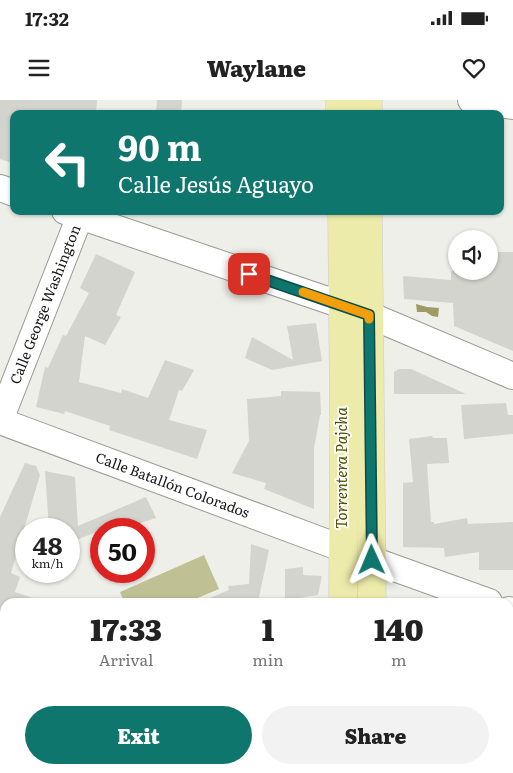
<!DOCTYPE html>
<meta charset="utf-8">
<style>
body{margin:0;font-family:Literata,serif;background:#f2f2f2;color:#222;height:100vh;display:flex;flex-direction:column;font-size:19px;white-space:nowrap}
*{box-sizing:border-box;margin:0}
p{font-size:16px;color:#767676}
.icon{flex:none;width:28px;height:28px;fill:none;stroke:currentColor;stroke-width:2;stroke-linecap:round;stroke-linejoin:round}
.map{position:relative;flex:1;overflow:hidden}
.drawer{position:absolute;left:0px;top:498px;width:514px;height:176px;display:flex;flex-direction:column;background:#fff;border-radius:15px 15px 0 0;box-shadow:0 1px 4px #0004}
.drawer>*{flex:none}
.hud{position:absolute;left:10px;top:10px;width:494px;height:105px;border-radius:10px;box-shadow:0 1px 4px #0004;background:#0f766e;color:#fff;overflow:hidden}
.buttons{position:absolute;left:448px;top:130px;display:grid;gap:10px}
.buttons a{display:grid;place-items:center;width:50px;height:50px;border-radius:50%;background:#fff;box-shadow:0 1px 4px #0004;font-size:25px}
.speed{position:absolute;left:15px;top:418px;display:flex;gap:10px;font-size:25px;font-weight:700;text-align:center}
.speed>*{display:grid;place-content:center;width:65px;height:65px;border-radius:50%;background:#fff;box-shadow:0 1px 4px #0004;line-height:1}
.speed small{font-size:12px;font-weight:400}
.speed .limit{border:8px solid #d22;background:#fff;color:#111}
.pin{position:absolute;display:grid;place-items:center;width:42px;height:42px;color:#fff;margin:-21px;border-radius:10px;box-shadow:0 2px 8px #0006}
.me{position:absolute;width:55px;margin:-28px;rotate:359deg;stroke-linejoin:round;filter:drop-shadow(0 0 4px #0008)}
.turn{display:flex;align-items:center;gap:18px;height:105px;padding:0 25px;font-size:22px}
.turn .icon{width:65px;height:65px;stroke-width:2.5}
.turn b{display:block;font-size:35px;line-height:42px}
.eta{display:flex;justify-content:space-evenly;align-items:center;height:85px;text-align:center}
.eta b{font-size:30px;font-weight:800;line-height:35px}
.cta{display:flex;gap:10px;margin-top:auto;padding:10px 25px}
.cta a{flex:1;height:58px;border-radius:30px;background:#0f766e;color:#fff;font-size:20px;font-weight:800;line-height:58px;text-align:center}
.cta a+a{background:#f2f2f2;color:#222}
.status{display:flex;justify-content:space-between;align-items:center;height:35px;padding:0 25px;background:#fff;direction:ltr}
.status svg{height:14px;fill:currentColor}
header{display:flex;justify-content:space-between;align-items:center;height:65px;padding:0 25px;background:#fff;font-size:22px;font-weight:800}
.map>svg:first-child{display:block}
</style>
<div class="status"><b>17:32</b><svg viewBox="0 0 49 12"><path d="M0 12V9h3v3zM5 12V6h3v6zM10 12V3h3v9zM15 12V0h3v12zM26 1h20v11H26zM47 4h2v5h-2z"/></svg></div>
<header><svg class="icon" aria-label="menu" viewBox="0 0 24 24"><path d="M4 6h16M4 12h16M4 18h16"/></svg>Waylane<svg class="icon" aria-label="heart" viewBox="0 0 24 24"><path d="M12 20l-8-8c-3-5 5-10 8-4 3-6 11-1 8 4z"/></svg></header>
<div class="map">
<svg width="513" height="673" viewBox="0 0 513 673">
<rect width="100%" height="100%" fill="#efefe9"/>
<polygon fill="#c0c095" points="204,455 219,489 188,502 124,502 120,492"/>
<polygon fill="#9e9c64" points="416,204 427,207 439,208 438,217 432,216 426,212 417,212"/>
<g fill="#d4d4cf">
<polygon points="0,0 97,0 96,14 14,14 14,64 0,59"/>
<polygon points="157,0 182,0 181,14 156,14"/>
<polygon points="489,152 513,152 513,251 454,226 453,203 404,199 403,176 451,180 451,171 489,171"/>
<polygon points="96,154 135,172 116,215 121,217 105,245 85,236 79,282 121,293 122,289 148,298 165,260 194,270 182,291 179,290 169,320 207,330 197,359 109,330 110,326 65,311 64,314 36,307 45,267 48,268 63,235 66,236 89,193 80,188"/>
<polygon points="316,223 322,261 272,270 245,258 252,237 293,260 287,226"/>
<polygon points="399,269 411,269 466,294 394,294 394,272"/>
<polygon points="281,291 320,292 321,315 320,315 314,348 314,409 264,389 266,383 232,373 249,341 247,299 281,296"/>
<polygon points="506,303 508,315 513,315 513,334 464,339 461,305"/>
<polygon points="432,336 433,338 447,338 449,363 427,364 431,422 434,422 434,424 467,418 468,424 513,422 513,470 479,470 479,452 445,457 444,448 403,447 403,383 413,382 409,339"/>
<polygon points="25,363 36,366 40,375 11,473 20,477 15,492 39,500 39,502 5,502 5,519 2,528 0,527 0,417"/>
<polygon points="45,371 75,377 78,426 146,397 156,418 137,424 138,429 117,429 115,425 105,429 101,429 101,430 69,443 69,429 70,429 49,429"/>
<polygon points="251,444 269,450 258,502 200,502 229,490 228,486 249,484"/>
<polygon points="303,467 303,475 322,476 318,495 285,500 285,469"/>
</g>
<g fill="none" stroke-linecap="round" stroke-linejoin="round">
<defs>
<g id="minor">
<polyline points="471,0 513,6"/>
<polyline points="0,88 14,93"/>
<polyline points="65,111 342,205 369,215 513,276"/>
<path id="s1" d="M0,320L80,116"/>
<path id="s2" d="M0,321L344,449"/>
<polyline points="372,460 489,502"/>
<polyline points="509,510 513,511"/>
</g>
<g id="major">
<polyline points="340,0 340,14"/>
<polyline points="368,0 368,14"/>
<polyline points="342,111 344,329 343,502"/>
<polyline points="368,111 372,502"/>
<polyline points="0,566 5,568"/>
<polyline points="0,596 5,597"/>
<polyline points="199,669 211,673"/>
<polyline points="290,669 302,673"/>
<polyline points="371,669 371,673"/>
<polyline points="342,673 342,669"/>
</g>
</defs>
<use href="#minor" stroke="#9a9a95" stroke-width="28"/>
<use href="#major" stroke="#ccc" stroke-width="29"/>
<use href="#minor" stroke="#fff" stroke-width="26"/>
<use href="#major" stroke="#ecebaa" stroke-width="28"/>
</g>
<g fill="none" stroke-linecap="round" stroke-linejoin="round">
<defs>
<polyline id="route" points="249,174 369,215 372,460"/>
</defs>
<use href="#route" stroke="#0a4d48" stroke-width="12"/>
<use href="#route" stroke="#0f766e" stroke-width="9"/>
<polyline stroke="#f59e0b" stroke-width="9" points="303,192 369,215 369,219"/>
</g>
<g text-anchor="middle" stroke-width="4" stroke-linejoin="round" paint-order="stroke">
<g font-size="14" fill="#171715" stroke="#fcfcf7">
<text dy="5" stroke="none"><textPath href="#s1" startOffset="124">Calle George Washington</textPath></text>
<text dy="5" stroke="none"><textPath href="#s2" startOffset="184">Calle Batallón Colorados</textPath></text>
</g>
<g font-size="15" font-style="italic" fill="#4d4a02" stroke="#fcfcf7">
<text transform="translate(342 368) rotate(-90)" y="5">Torrentera Pajcha</text>
</g>
</g>
</svg>
<div class="buttons">
<a><svg class="icon" aria-label="sound" viewBox="0 0 24 24"><path d="M4 9h4l5-4v14l-5-4H4zM17 9q2 3 0 6"/></svg></a>
</div>
<div class="speed"><div>48<small>km/h</small></div><div class="limit">50</div></div>
<div class="pin" style="left:249px;top:174px;background:#d93025"><svg class="icon" aria-label="arrive" viewBox="0 0 24 24"><path d="M6 21V4h12l-3 4 3 4H6"/></svg></div>
<svg class="me" style="left:372px;top:460px" viewBox="-20 -20 40 40"><path d="M0-17L14 15 0 8-14 15z" fill="#0f766e" stroke="#fff" stroke-width="4"/></svg>
<div class="hud">
<div class="turn"><svg class="icon" aria-label="left" viewBox="0 0 24 24"><path d="M17 20v-9H6M10 6l-5 5 5 5"/></svg><div><b>90 m</b>Calle Jesús Aguayo</div></div>
</div>
<section class="drawer">
<div class="eta">
<div><b>17:33</b><p>Arrival</p></div>
<div><b>1</b><p>min</p></div>
<div><b>140</b><p>m</p></div>
</div>
<div class="cta"><a>Exit</a><a>Share</a></div>
</section>
</div>
